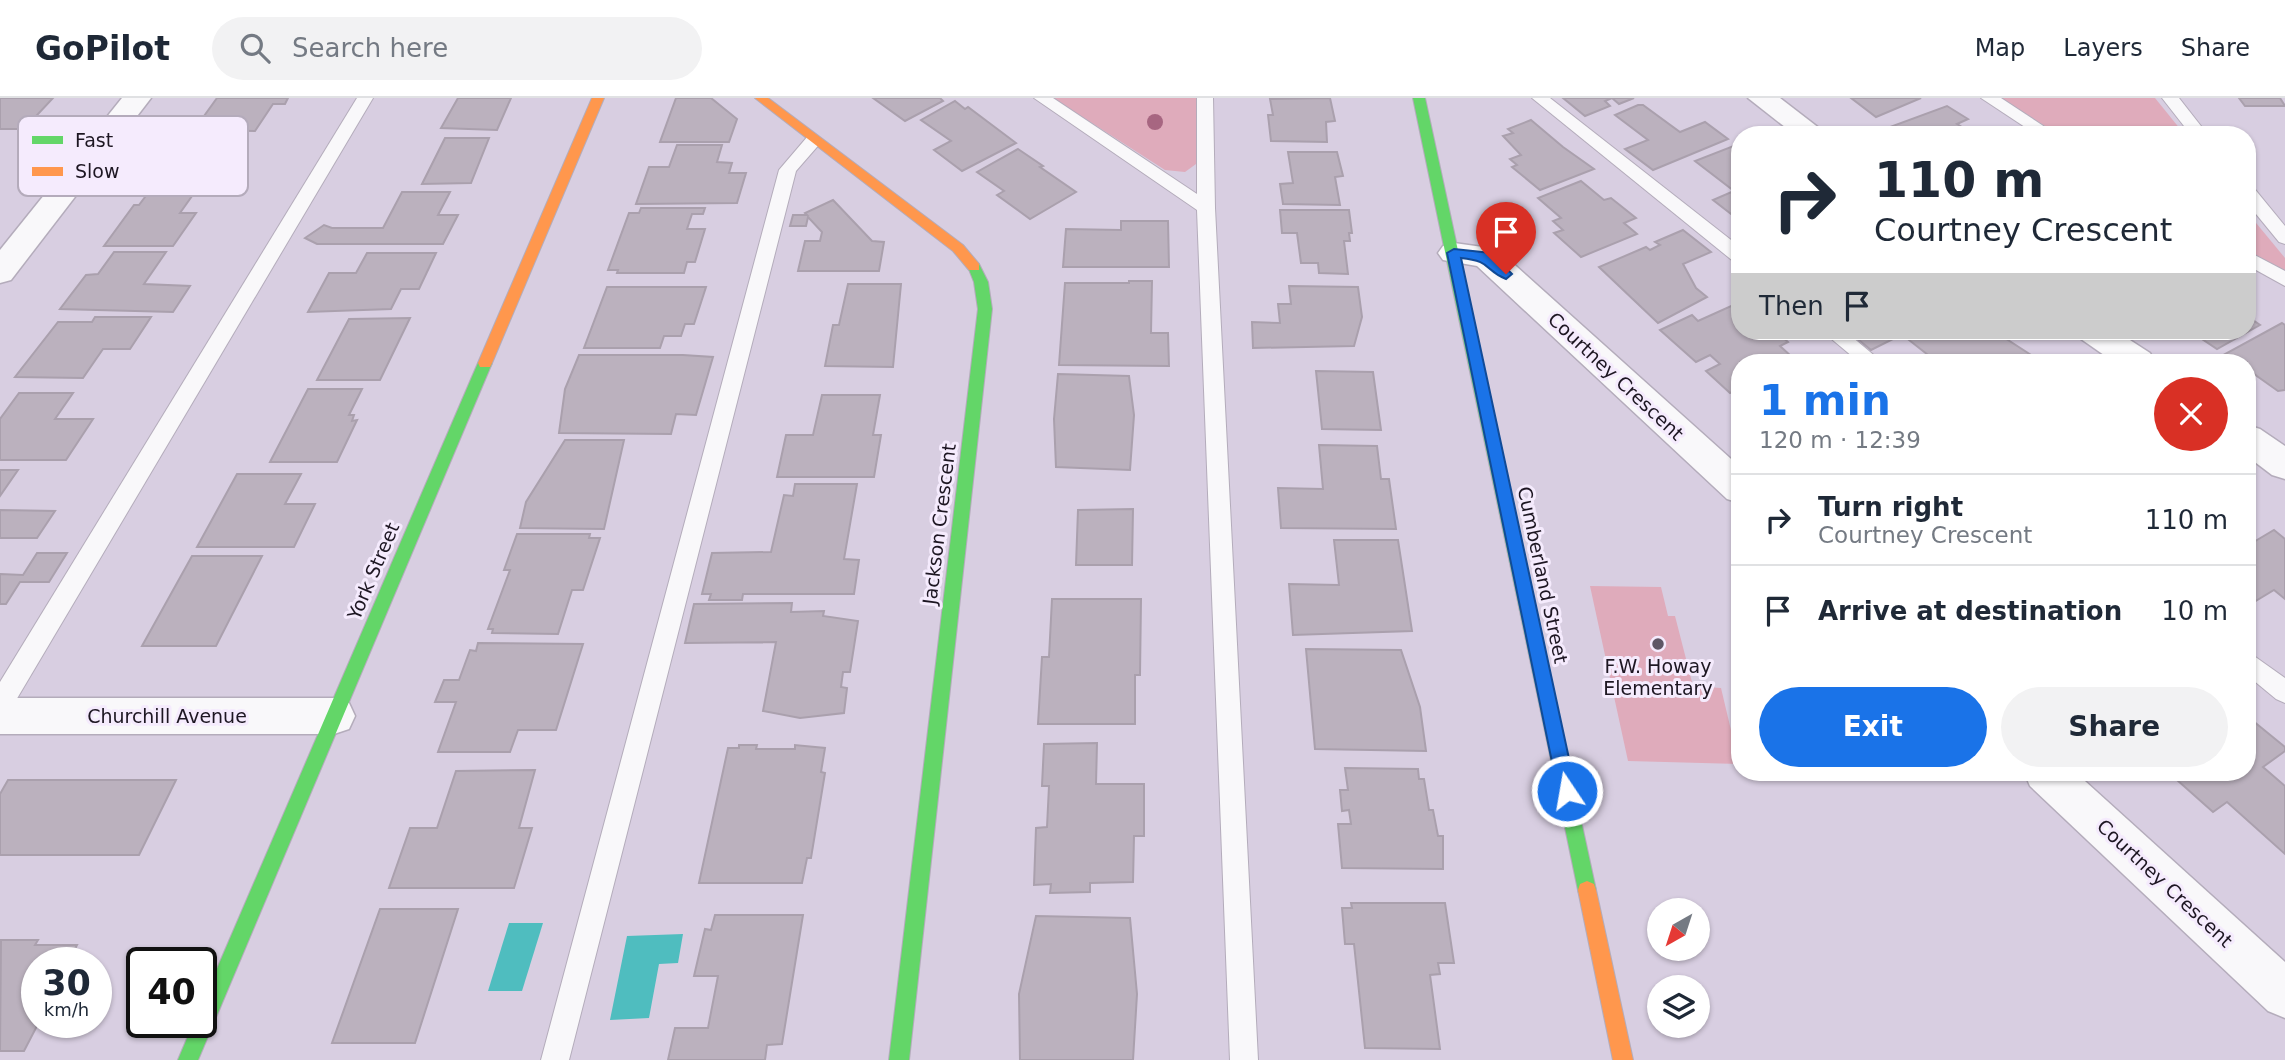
<!DOCTYPE html>
<meta charset="utf-8">
<style>
body{margin:0;font-family:"DejaVu Sans",sans-serif;background:#f2f2f3;color:#1f2937;height:100vh;display:flex;flex-direction:column;font-size:26px;white-space:nowrap}
*{box-sizing:border-box;margin:0}
p{font-size:23px;color:#747a83}
.icon{flex:none;width:38px;height:38px;fill:none;stroke:currentColor;stroke-width:2;stroke-linecap:round;stroke-linejoin:round}
.map{position:relative;flex:1;overflow:hidden}
.side{position:absolute;left:1731px;top:256px;width:525px;height:427px;display:flex;flex-direction:column;background:#fff;border-radius:28px;box-shadow:0 2px 5px #0004}
.side>*{flex:none}
.banner{position:absolute;left:1731px;top:28px;width:525px;height:214px;border-radius:28px;box-shadow:0 2px 5px #0004;background:#fff;color:#1f2937;overflow:hidden}
.needle{width:46px;rotate:219deg}
.fabs{position:absolute;left:1647px;top:800px;display:grid;gap:14px}
.fabs a{display:grid;place-items:center;width:63px;height:63px;border-radius:50%;background:#fff;box-shadow:0 2px 5px #0004;font-size:35px}
.speed{position:absolute;left:21px;top:849px;display:flex;gap:14px;font-size:35px;font-weight:700;text-align:center}
.speed>*{display:grid;place-content:center;width:91px;height:91px;border-radius:50%;background:#fff;box-shadow:0 2px 5px #0004;line-height:1}
.speed small{font-size:18px;font-weight:400}
.speed .limit{border:4px solid #111;border-radius:10px;background:#fff;color:#111}
.pin{position:absolute;display:grid;place-items:center;width:60px;height:60px;color:#fff;margin:-72px -30px;border-radius:50% 50% 50% 0;rotate:-45deg;box-shadow:0 0 7px #0007}
.pin .icon{rotate:45deg}
.me{position:absolute;width:77px;margin:-38px;rotate:348deg;stroke-linejoin:round;filter:drop-shadow(0 0 5px #0008)}
.turn{display:flex;align-items:center;gap:24px;height:147px;padding:0 28px;font-size:32px}
.turn .icon{width:91px;height:91px;stroke-width:2.5}
.turn b{display:block;font-size:49px;line-height:60px}
.then{display:flex;align-items:center;height:66px;padding:0 28px;background:#0003;gap:14px;font-size:26px}
.round{display:grid;place-items:center;flex:none;width:74px;height:74px;border-radius:37px;background:#f2f2f3}
.head{display:flex;align-items:center;justify-content:space-between;height:119px;padding:0 28px}
h1{font-size:42px;font-weight:700;line-height:52px;color:#1a73e8}
.cta{display:flex;gap:14px;margin-top:auto;padding:14px 28px}
.cta a{flex:1;height:80px;border-radius:42px;background:#1a73e8;color:#fff;font-size:28px;font-weight:700;line-height:80px;text-align:center}
.cta a+a{background:#f2f2f3;color:#1f2937}
ul{padding:0;list-style:none}
li{display:flex;align-items:center;gap:21px;height:91px;padding:0 28px;border-top:2px solid #e0e1e3}
li div{flex:1}
li b{display:block;font-size:26px}
li em{font-style:normal}
header{display:flex;align-items:center;gap:42px;box-sizing:border-box;height:98px;padding:0 35px;background:#fff;border-bottom:2px solid #e0e1e3}
header strong{font-size:33px}
nav{display:flex;gap:38px;margin-inline-start:auto;font-size:24px}
.search{width:490px;height:63px;background:#f2f2f3;display:flex;align-items:center;gap:18px;box-sizing:border-box;padding:0 24px;border-radius:38px;color:#747a83;font-size:26px}
.map>svg:first-child{display:block}
</style>
<header>
<strong>GoPilot</strong>
<div class="search"><svg class="icon" aria-label="search" viewBox="0 0 24 24"><circle cx="10" cy="10" r="6"/><path d="M15 15l6 6"/></svg>Search here</div>
<nav><a>Map</a><a>Layers</a><a>Share</a></nav>
</header>
<div class="map">
<svg width="2285" height="962" viewBox="0 0 2285 962">
<rect width="100%" height="100%" fill="#d8cee1"/>
<g fill="#dfabbb">
<polygon points="1053,0 1196,0 1196,66 1185,74 1165,72"/>
<polygon points="2001,0 2155,0 2185,37 2059,37"/>
<polygon points="2247,114 2285,160 2285,180 2247,156"/>
<polygon points="1590,488 1661,489 1668,518 1675,518 1693,588 1721,590 1739,666 1628,663"/>
</g>
<g fill="#4fbdbf">
<polygon points="509,825 543,825 522,893 488,893"/>
<polygon points="683,836 678,865 659,866 649,920 610,922 627,838"/>
</g>
<g fill="#bbb1be" stroke="#aaa0ad" stroke-width="2">
<polygon points="0,0 53,0 24,31 0,31"/>
<polygon points="217,0 288,0 285,6 273,6 255,33 194,32"/>
<polygon points="458,0 511,0 497,32 441,30"/>
<polygon points="676,0 711,0 737,21 729,44 660,44"/>
<polygon points="873,0 940,0 943,3 905,23"/>
<polygon points="1330,0 1335,23 1326,24 1327,44 1271,43 1268,17 1273,17 1270,1"/>
<polygon points="1563,0 1634,0 1619,6 1612,0 1605,3 1610,8 1585,18"/>
<polygon points="1851,0 1921,0 1876,19"/>
<polygon points="2239,0 2280,0 2285,8 2245,8"/>
<polygon points="955,3 965,11 968,9 1016,45 962,73 934,52 951,43 921,22"/>
<polygon points="1638,7 1643,7 1680,34 1705,24 1728,41 1653,72 1625,51 1648,42 1615,17"/>
<polygon points="1947,8 1968,21 1957,26 1970,34 1901,37 1890,29"/>
<polygon points="1531,22 1563,49 1594,71 1540,92 1512,69 1517,67 1510,61 1521,57 1503,38 1513,35 1508,31"/>
<polygon points="445,40 489,40 471,85 422,86"/>
<polygon points="677,47 722,47 717,64 732,65 729,75 746,75 737,105 636,106 649,69 669,69"/>
<polygon points="1736,47 1740,49 1740,116 1735,119 1713,102 1734,93 1695,63"/>
<polygon points="1018,51 1043,68 1040,69 1076,94 1030,121 997,97 1004,93 977,74"/>
<polygon points="1288,54 1337,54 1343,78 1335,79 1340,107 1283,106 1280,86 1293,85"/>
<polygon points="1581,83 1604,102 1611,100 1636,120 1624,125 1637,136 1581,159 1554,135 1563,132 1553,123 1561,120 1538,100"/>
<polygon points="151,91 197,91 180,115 196,115 173,148 104,148 134,107 139,107"/>
<polygon points="402,94 450,94 438,117 458,117 443,146 317,146 305,140 324,127 332,130 383,130"/>
<polygon points="833,102 872,143 884,144 879,173 798,173 805,143 820,143 822,134 808,119 806,128 790,128 793,117 807,117 805,115"/>
<polygon points="641,110 705,110 703,116 692,116 687,131 705,131 695,164 687,164 684,175 617,175 618,172 608,172 629,115 639,115"/>
<polygon points="1280,112 1349,112 1352,135 1349,135 1350,143 1344,143 1348,176 1319,175 1318,165 1301,165 1297,135 1282,135"/>
<polygon points="1121,123 1168,123 1169,169 1063,169 1066,131 1121,132"/>
<polygon points="1683,132 1711,154 1683,166 1696,190 1707,199 1658,225 1599,169 1646,149 1650,152 1660,147 1655,144"/>
<polygon points="114,154 166,154 144,186 190,188 173,214 60,211 86,177 98,176"/>
<polygon points="367,155 436,155 419,191 401,191 391,211 308,214 329,175 356,175"/>
<polygon points="1129,183 1152,183 1151,235 1168,235 1169,268 1059,267 1065,185 1129,185"/>
<polygon points="848,186 901,186 893,269 825,268 833,227 839,227"/>
<polygon points="1289,188 1358,189 1362,219 1354,248 1253,250 1252,224 1280,225 1278,206 1291,206"/>
<polygon points="607,189 706,189 694,226 685,226 681,238 664,238 660,250 584,250"/>
<polygon points="1740,204 1740,233 1775,233 1788,244 1780,248 1792,259 1782,264 1740,264 1740,290 1730,295 1706,273 1720,266 1710,257 1696,264 1660,232 1692,217 1698,223"/>
<polygon points="2247,218 2260,227 2217,251 2190,233 2247,233"/>
<polygon points="95,219 151,219 130,251 103,251 83,280 15,279 58,224 92,224"/>
<polygon points="410,220 380,282 317,282 349,221"/>
<polygon points="2282,225 2285,227 2285,292 2278,293 2247,271 2247,264 2237,264 2225,256"/>
<polygon points="1848,233 1901,233 1905,235 1871,252"/>
<polygon points="1927,233 1994,233 2042,264 1973,264 1965,258 1954,264 1937,264 1909,242"/>
<polygon points="579,257 683,257 713,259 696,317 676,316 671,336 559,335 565,291"/>
<polygon points="1316,273 1373,274 1381,332 1322,331"/>
<polygon points="1058,276 1129,278 1134,317 1130,372 1056,369 1054,321"/>
<polygon points="308,291 362,291 349,317 354,317 352,323 357,322 337,364 270,364"/>
<polygon points="19,295 73,295 55,321 93,321 66,362 0,362 0,321"/>
<polygon points="822,297 880,297 873,337 881,337 874,379 777,379 786,337 813,337"/>
<polygon points="565,342 624,342 604,431 520,430 526,404"/>
<polygon points="1319,347 1377,348 1381,381 1389,381 1396,431 1281,430 1278,390 1323,391"/>
<polygon points="0,372 18,372 0,398"/>
<polygon points="237,376 301,376 285,406 315,406 294,449 197,449"/>
<polygon points="795,386 857,386 844,461 859,462 854,496 743,496 742,502 709,502 711,496 702,496 712,455 771,454 784,397 793,398"/>
<polygon points="1133,411 1132,467 1076,467 1078,412"/>
<polygon points="0,412 55,413 37,440 0,440"/>
<polygon points="2274,432 2285,441 2285,501 2274,492 2249,507 2247,448"/>
<polygon points="517,436 590,436 589,440 600,440 583,492 572,492 558,536 492,535 493,531 488,531 510,472 504,472"/>
<polygon points="1334,442 1398,442 1412,533 1293,537 1289,486 1339,487"/>
<polygon points="37,455 67,455 49,484 20,484 6,506 0,506 0,476 23,477"/>
<polygon points="192,458 262,458 216,548 142,548"/>
<polygon points="1052,501 1141,501 1140,577 1135,577 1135,626 1038,626 1042,559 1049,559"/>
<polygon points="792,505 791,514 824,513 823,518 858,523 850,574 843,574 841,589 847,590 844,615 800,620 763,613 776,544 685,545 694,506"/>
<polygon points="478,545 583,546 556,632 518,632 510,654 438,654 456,604 435,604 444,582 459,582 470,552 476,553"/>
<polygon points="1306,551 1401,552 1420,609 1426,653 1315,651"/>
<polygon points="2247,618 2285,649 2285,653 2263,669 2285,688 2285,756 2227,704 2213,714 2168,674 2247,674"/>
<polygon points="1097,645 1096,686 1144,686 1144,738 1134,738 1133,784 1090,785 1090,794 1050,795 1051,786 1034,787 1036,730 1047,729 1049,688 1042,688 1044,646"/>
<polygon points="739,647 757,647 756,651 795,651 795,647 825,650 821,674 825,675 811,760 807,760 802,785 699,785 728,650 739,650"/>
<polygon points="1345,670 1418,671 1419,681 1424,681 1429,712 1433,712 1438,738 1443,738 1443,771 1342,770 1338,726 1351,726 1349,712 1342,713 1340,692 1348,692"/>
<polygon points="535,672 519,730 532,730 514,790 389,790 410,730 437,730 456,673"/>
<polygon points="8,682 176,682 139,757 0,757 0,696"/>
<polygon points="1351,805 1445,805 1454,865 1438,865 1440,876 1430,877 1440,951 1365,950 1354,846 1345,846 1342,810 1352,810"/>
<polygon points="380,811 458,811 415,945 332,945"/>
<polygon points="715,817 803,817 782,946 767,947 765,962 668,962 675,930 708,930 718,878 694,878 705,831 711,832"/>
<polygon points="1036,818 1130,820 1137,896 1133,962 1020,962 1019,896"/>
<polygon points="1,842 38,842 35,847 77,847 68,864 37,864 39,924 24,953 0,953"/>
</g>
<g fill="none" stroke-linecap="round" stroke-linejoin="round">
<defs>
<g id="lane">
<polygon points="357,0 373,0 9,614 0,617 0,584"/>
<polygon points="1034,0 1053,0 1197,96 1197,0 1213,0 1215,110 1258,962 1230,962 1197,112"/>
<polygon points="1532,0 1550,0 1740,149 1740,165 1733,163"/>
<polygon points="1981,0 2001,0 2057,37 2037,37"/>
<polygon points="2162,0 2179,0 2208,37 2191,37"/>
<polygon points="814,37 823,42 796,73 569,962 541,962 779,72 808,38"/>
<polygon points="2247,87 2253,89 2285,128 2285,146 2279,144 2247,105"/>
<polygon points="2247,153 2285,173 2285,188 2247,167"/>
<polygon points="1822,233 1845,233 1882,264 1859,264"/>
<polygon points="2247,553 2285,580 2285,605 2276,601 2247,577"/>
</g>
<g id="street">
<polygon points="122,0 151,0 11,182 0,185 0,152"/>
<polygon points="1748,0 1780,0 1828,37 1795,37"/>
<polygon points="1454,145 1497,151 1740,369 1740,405 1727,401 1477,168 1443,162 1438,155 1443,148"/>
<polygon points="2077,233 2116,233 2150,255 2155,264 2114,264 2081,241"/>
<polygon points="2247,327 2260,331 2285,348 2285,381 2272,377 2247,358"/>
<polygon points="0,600 334,600 349,605 355,618 349,631 334,636 0,636"/>
<polygon points="2024,674 2075,674 2285,864 2285,920 2268,913 2030,688"/>
</g>
<g id="fast">
<polygon points="1413,0 1425,0 1596,792 1594,798 1587,801 1580,798 1578,792"/>
<polygon points="974,165 979,166 988,184 992,211 909,962 889,962 978,211 974,184 968,169"/>
<polygon points="485,260 492,265 198,962 178,962 194,924 201,924 201,908 478,265"/>
</g>
<g id="slow">
<polygon points="592,0 604,0 492,265 490,269 480,269 478,265"/>
<polygon points="755,0 768,0 963,147 979,166 979,172 969,172 953,153"/>
<polygon points="1587,783 1594,786 1596,792 1633,962 1613,962 1578,792 1580,786"/>
</g>
</defs>
<use href="#lane" stroke="#b4acbb" stroke-width="2"/>
<use href="#street" stroke="#b4acbb" stroke-width="3"/>
<use href="#fast" stroke="#b4acbb" stroke-width="2"/>
<use href="#slow" stroke="#b4acbb" stroke-width="2"/>
<use href="#lane" fill="#f9f8fa" fill-rule="evenodd"/>
<use href="#street" fill="#f9f8fa" fill-rule="evenodd"/>
<use href="#fast" fill="#63d668" fill-rule="evenodd"/>
<use href="#slow" fill="#ff974d" fill-rule="evenodd"/>
</g>
<circle fill="#a76681" cx="1155" cy="24" r="8"/>
<path fill="#1a73e8" stroke="#114b97" stroke-width="2" d="M1454,151L1491,155L1512,176L1506,181C1484,172 1492,163 1461,160L1576,693L1573,699L1567,701L1560,699L1558,693L1447,155Z"/>
<circle fill="#5e5665" stroke="#f5ebfd" stroke-width="2.5" cx="1658" cy="546" r="7"/>
<g text-anchor="middle" stroke-width="6" stroke-linejoin="round" paint-order="stroke">
<g font-size="19" fill="#1d1622" stroke="#f5ebfd">
<text transform="translate(1616 278) rotate(43)" y="7">Courtney Crescent</text>
<text transform="translate(939 426) rotate(-83)" y="7">Jackson Crescent</text>
<text transform="translate(373 473) rotate(-67)" y="7">York Street</text>
<text transform="translate(1543 477) rotate(78)" y="7">Cumberland Street</text>
<text x="167" y="625">Churchill Avenue</text>
<text transform="translate(2165 785) rotate(43)" y="7">Courtney Crescent</text>
</g>
<g font-size="19" fill="#1d1622" stroke="#f5ebfd">
<text x="1658" y="575">F.W. Howay<tspan x="1658" dy="22">Elementary</tspan></text>
</g>
</g>
<rect x="18" y="18" width="230" height="80" rx="10" fill="#f5ebfd" stroke="#b4abbb" stroke-width="2"/>
<rect x="32" y="38" width="31" height="8" fill="#63d668"/>
<rect x="32" y="69" width="31" height="9" fill="#ff974d"/>
<g font-size="19" fill="#1d1622">
<text x="75" y="49">Fast</text>
<text x="75" y="80">Slow</text>
</g>
</svg>
<div class="fabs">
<a><svg class="needle" viewBox="-14 -14 28 28"><path d="M0-13l5 13h-10z" fill="#e53935"/><path d="M0 13l5-13h-10z" fill="#747a83"/></svg></a>
<a><svg class="icon" aria-label="layers" viewBox="0 0 24 24"><path d="M12 4l9 5-9 5-9-5zM3 14l9 5 9-5"/></svg></a>
</div>
<div class="speed"><div>30<small>km/h</small></div><div class="limit">40</div></div>
<div class="pin" style="left:1506px;top:176px;background:#d93025"><svg class="icon" aria-label="arrive" viewBox="0 0 24 24"><path d="M6 21V4h12l-3 4 3 4H6"/></svg></div>
<svg class="me" style="left:1567px;top:693px" viewBox="-20 -20 40 40"><circle r="17" fill="#1a73e8" stroke="#fff" stroke-width="3"/><path d="M0-11L8 9 0 5-8 9z" fill="#fff"/></svg>
<div class="banner">
<div class="turn"><svg class="icon" aria-label="right" viewBox="0 0 24 24"><path d="M7 20v-9h11M14 6l5 5-5 5"/></svg><div><b>110 m</b>Courtney Crescent</div></div>
<div class="then">Then<svg class="icon" aria-label="arrive" viewBox="0 0 24 24"><path d="M6 21V4h12l-3 4 3 4H6"/></svg></div>
</div>
<section class="side">
<div class="head"><div><h1>1 min</h1><p>120 m · 12:39</p></div><a class="round" style="background:#d93025;color:#fff"><svg class="icon" aria-label="close" viewBox="0 0 24 24"><path d="M6 6l12 12M18 6L6 18"/></svg></a></div>
<ul>
<li><svg class="icon" aria-label="right" viewBox="0 0 24 24"><path d="M7 20v-9h11M14 6l5 5-5 5"/></svg><div><b>Turn right</b><p>Courtney Crescent</p></div><em>110 m</em></li>
<li><svg class="icon" aria-label="arrive" viewBox="0 0 24 24"><path d="M6 21V4h12l-3 4 3 4H6"/></svg><div><b>Arrive at destination</b></div><em>10 m</em></li>
</ul>
<div class="cta"><a>Exit</a><a>Share</a></div>
</section>
</div>
